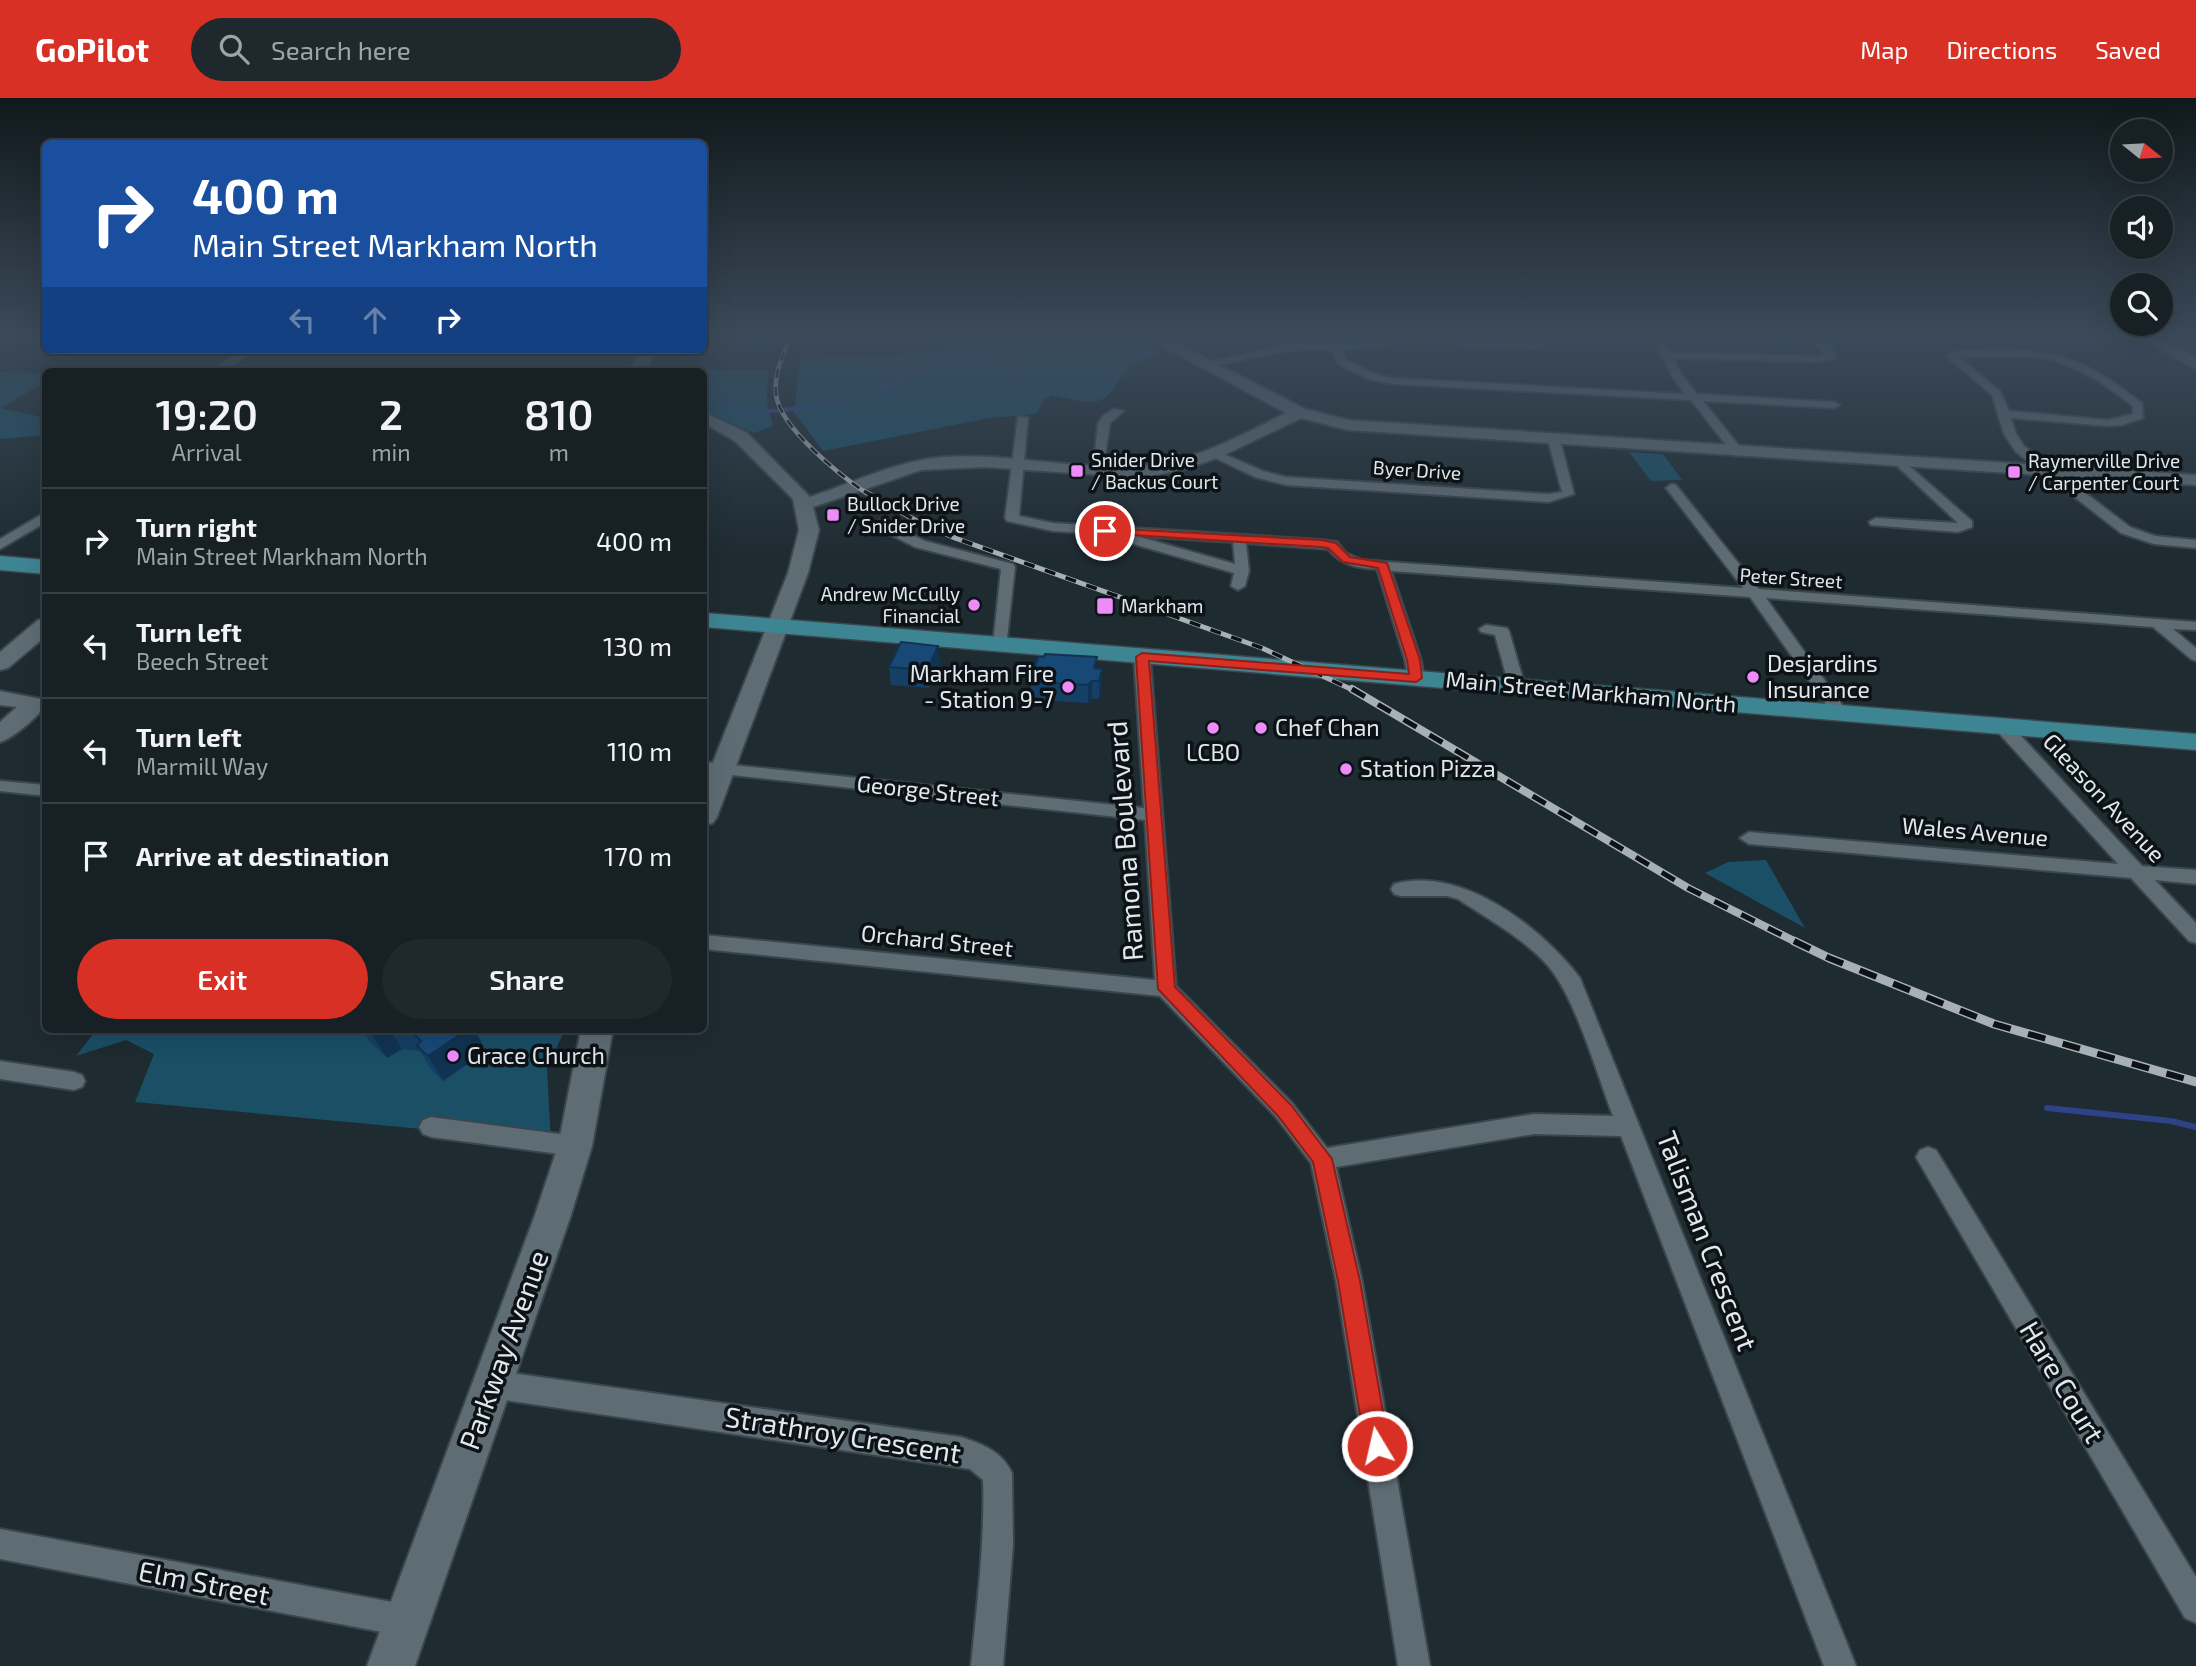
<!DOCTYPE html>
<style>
body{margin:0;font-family:"Exo 2",sans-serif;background:#1f282d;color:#f1f3f6;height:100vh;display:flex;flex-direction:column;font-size:26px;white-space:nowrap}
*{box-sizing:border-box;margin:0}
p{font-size:23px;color:#9ea3a7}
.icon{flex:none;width:38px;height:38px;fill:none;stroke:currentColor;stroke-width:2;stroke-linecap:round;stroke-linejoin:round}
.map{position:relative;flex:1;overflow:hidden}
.side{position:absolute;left:42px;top:270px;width:665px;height:665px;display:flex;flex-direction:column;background:#162025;border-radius:10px;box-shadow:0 7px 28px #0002,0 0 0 2px #353e42}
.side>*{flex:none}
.guide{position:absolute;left:42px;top:42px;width:665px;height:214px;border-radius:10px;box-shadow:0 7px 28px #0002,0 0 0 2px #353e42;background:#1a4fa0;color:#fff;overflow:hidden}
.needle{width:46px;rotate:108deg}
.fabs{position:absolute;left:2110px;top:21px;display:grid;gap:14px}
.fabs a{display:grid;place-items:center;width:63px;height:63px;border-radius:50%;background:#162025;box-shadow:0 7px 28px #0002,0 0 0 2px #353e42;font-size:35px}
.pin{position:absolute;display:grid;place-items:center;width:60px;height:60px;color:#fff;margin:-30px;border:4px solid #fff;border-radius:50%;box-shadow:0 2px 7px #0007}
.me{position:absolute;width:77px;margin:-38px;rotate:351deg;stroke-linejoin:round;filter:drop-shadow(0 0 5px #0008)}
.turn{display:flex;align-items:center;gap:24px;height:147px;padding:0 35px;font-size:32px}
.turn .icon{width:91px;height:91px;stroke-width:2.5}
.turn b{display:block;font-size:49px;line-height:60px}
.lanes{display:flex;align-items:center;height:66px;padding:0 35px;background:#0003;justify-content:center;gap:35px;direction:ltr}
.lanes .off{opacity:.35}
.eta{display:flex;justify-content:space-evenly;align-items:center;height:119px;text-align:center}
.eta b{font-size:42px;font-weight:600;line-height:49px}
.action{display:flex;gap:14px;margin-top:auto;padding:14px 35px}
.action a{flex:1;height:80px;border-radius:42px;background:#d93025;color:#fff;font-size:28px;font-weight:600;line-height:80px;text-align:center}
.action a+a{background:#1f282d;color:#f1f3f6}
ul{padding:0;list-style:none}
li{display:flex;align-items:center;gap:21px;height:105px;padding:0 35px;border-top:2px solid #353e42}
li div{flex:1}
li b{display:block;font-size:26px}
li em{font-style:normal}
header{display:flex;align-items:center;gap:42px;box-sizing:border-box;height:98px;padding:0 35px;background:#d93025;color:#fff}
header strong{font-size:33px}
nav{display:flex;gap:38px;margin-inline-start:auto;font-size:24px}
.search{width:490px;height:63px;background:#1f282d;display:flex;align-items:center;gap:18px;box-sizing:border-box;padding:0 24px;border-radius:38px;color:#9ea3a7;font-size:26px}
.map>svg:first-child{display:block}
</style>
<header>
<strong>GoPilot</strong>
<div class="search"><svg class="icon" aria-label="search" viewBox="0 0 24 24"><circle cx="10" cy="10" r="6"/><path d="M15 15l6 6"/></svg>Search here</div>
<nav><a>Map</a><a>Directions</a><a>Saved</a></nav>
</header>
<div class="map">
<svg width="2196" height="1568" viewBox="0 0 2196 1568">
<rect width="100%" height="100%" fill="#1e2b31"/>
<g fill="#1a4f66">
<path d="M1035,238H1127L1160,257L1130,266C1102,311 1103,308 1052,297L1044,302L1036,316L989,320L823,353L794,314L800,261L905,256Z"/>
<polygon points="645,272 768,272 767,305 773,328 754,335 704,313 704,273"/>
<polygon points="0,274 45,275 45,284 1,310 42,319 39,326 45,330 45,337 0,341"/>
<polygon points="1629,354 1663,356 1682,382 1651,383"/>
<polygon points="1766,762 1805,830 1705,775 1728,764"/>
<polygon points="97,931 565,931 547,971 551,1043 135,1004 154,956 126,942 76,958"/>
</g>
<path fill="#2e4386" d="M1089,238H1095L1048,257L999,265L957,266L922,271L885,295L848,300C835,310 760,318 743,314C728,310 717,301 704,294L707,293L724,304L753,313L820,306L881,293L898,279L924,268L950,263H1006L1054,254Z"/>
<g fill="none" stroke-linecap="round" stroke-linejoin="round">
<polyline stroke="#2e4386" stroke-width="6" points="2047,1010 2171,1023 2196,1029"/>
<defs>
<g id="street">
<rect x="0" y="238" width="46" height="4"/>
<path d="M1401,238H1422L1373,250L1342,251L1346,262L1375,276L1393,280L1685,296L1672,278L1652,238H1662L1670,254L1819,258L1825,256L1807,238C1821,238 1835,246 1835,260L1819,264L1673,260L1682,277L1697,296L1834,304L1840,307L1834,310L1703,303L1744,354L1738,358L1734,357L1691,302L1393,286L1368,281L1338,266L1332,251L1289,252L1204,270L1199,267L1289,246L1373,244Z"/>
<polygon points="1436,238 1540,245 1545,248 1540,251 1467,248"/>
<polygon points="241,252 253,252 225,273 213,273"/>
<path d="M1982,252C2056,250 2083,260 2142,305L2143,320L2122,327L2108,328L2011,320L2016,336L2024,348L2130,429L2155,438L2196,442V450L2154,446L2121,435L2016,354L2004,336L1992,297L1946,258L1957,253ZM2026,258C2069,261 2099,282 2133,308V316L2108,322L2009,313L2000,293L1959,259Z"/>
<polygon points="467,270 472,271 473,273 462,273"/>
<polygon points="1114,311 1124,313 1110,325 1103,371 1093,374 1098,325 1104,317"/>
<path d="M1018,318L1028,320L1019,418L1053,425L1322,442L1337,444L1346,455L1362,462L1743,490L1666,390L1672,386L1676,387L1759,491L2196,524V532L2173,531L2196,550V563L2191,561L2153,529L1766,500L1848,615L1840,620L1834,618L1750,499L1391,473L1421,562L1424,580L1416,585L1408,580L1405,562L1377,471C1357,470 1341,467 1328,451L1246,445L1249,473L1245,488L1238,492L1231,488L1234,475L1130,445L1128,442L1134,438L1053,433L1007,423L1005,420ZM1136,438L1233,444L1235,466L1140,439Z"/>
<polygon points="1554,338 1560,342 1574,396 1549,404 1286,387 1255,379 1207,356 1217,353 1263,373 1286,379 1549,396 1562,394 1548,342"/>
<polygon points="1899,359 1972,423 1972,429 1958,434 1871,427 1869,424 1876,420 1958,425 1895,366 1893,363"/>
<polygon points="46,414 46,424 0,451 0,441"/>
<polygon points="880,422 925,443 1013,466 1015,469 1006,549 1001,551 993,546 1001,471 915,449 875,429 873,426"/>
<polygon points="1486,527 1507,530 1509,533 1525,588 1523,591 1517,593 1509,588 1495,537 1481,534 1479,531"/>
<path d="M1142,554L1150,559L1176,888L1292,1005L1327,1050L1534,1016L1613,1018C1597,976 1576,902 1549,869C1525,841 1488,821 1458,801L1447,798H1401L1394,796L1391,791L1394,786C1462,767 1542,830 1580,880L1856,1568H1824L1621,1038L1534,1036L1336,1069L1362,1183L1430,1568H1398L1336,1183L1311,1065L1276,1019L1160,898L704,851V837L1155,882L1145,722L704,674V664L1144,710L1134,559Z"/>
<polygon points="2002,623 2008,624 2142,768 2196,772 2196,786 2155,782 2196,825 2196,845 2189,843 2131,780 1749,746 1740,740 1749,734 2118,766 1996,632 1994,628 1996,624"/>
<polygon points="0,683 46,687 46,698 0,693"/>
<polygon points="0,963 74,974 82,977 85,983 82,989 74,992 0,981"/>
<polygon points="431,1019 575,1038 583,1041 587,1048 583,1055 575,1058 431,1039 423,1036 419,1029 423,1022"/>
<polygon points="1928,1049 1936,1052 2196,1479 2196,1525 2185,1520 1920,1066 1916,1059 1920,1052"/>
<path d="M491,1272L961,1339C982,1346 1002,1353 1012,1375L1013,1447L1003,1568H971C977,1506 985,1444 983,1382L970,1371L491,1300L481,1296L477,1286L481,1276Z"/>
<polygon points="0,1431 408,1507 419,1512 424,1523 419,1534 408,1539 0,1461"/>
</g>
<g id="secondary">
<path d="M1144,238H1163L1305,311L1348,322L2196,377V387L1348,332L1301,320L1220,359L1185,371L1152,378H1117L984,369L921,372L813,409L819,432L808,475L717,719L713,725L704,727V687L788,475L799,432L793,401L735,343L704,325V314L747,335L810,399C855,384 896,363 943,359C1013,354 1091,376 1157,366C1203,359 1245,335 1286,315Z"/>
<polygon points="2138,238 2156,238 2196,260 2196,271"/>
<polygon points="641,252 655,252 646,273 630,273"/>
<polygon points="46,521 46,538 8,570 0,572 0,554 38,522"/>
<path d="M0,593L46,602C46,614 12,641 0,644V624L17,609L0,607Z"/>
<polygon points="581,931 613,931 592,1048 571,1117 415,1568 367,1568 535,1117 558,1048"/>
</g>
<g id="primary">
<polygon points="0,458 46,462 46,476 0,472"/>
<polygon points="704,515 2196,636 2196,652 704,529"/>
</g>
</defs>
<use href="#street" stroke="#3b464c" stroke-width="4"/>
<use href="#secondary" stroke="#3b464c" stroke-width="4"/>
<use href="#primary" stroke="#3b464c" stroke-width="3"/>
<use href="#street" fill="#5e6c74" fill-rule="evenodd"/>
<use href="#secondary" fill="#5e6c74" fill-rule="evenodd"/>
<use href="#primary" fill="#3e8594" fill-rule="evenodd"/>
<defs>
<path id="rail-far3" d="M792,238C783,255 774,275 776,296C779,329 840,377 866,395"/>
<polyline id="rail-far2" points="864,393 915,422 955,440 1262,550 1355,593"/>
<polyline id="rail-far1" points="1352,591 1688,790 1798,845"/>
<polyline id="rail" points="1794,843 1829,860 1994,926 2196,984"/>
</defs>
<use href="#rail-far3" stroke="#a7b0b5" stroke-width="4.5"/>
<use href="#rail-far2" stroke="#a7b0b5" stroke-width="5"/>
<use href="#rail-far1" stroke="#a7b0b5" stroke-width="8"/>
<use href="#rail" stroke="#a7b0b5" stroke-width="9"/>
<use href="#rail-far3" stroke="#0c1215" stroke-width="2.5" stroke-dasharray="9" stroke-linecap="butt"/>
<use href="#rail-far2" stroke="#0c1215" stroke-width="3.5" stroke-dasharray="11" stroke-linecap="butt"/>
<use href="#rail-far1" stroke="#0c1215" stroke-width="5" stroke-dasharray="15" stroke-linecap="butt"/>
<use href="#rail" stroke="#0c1215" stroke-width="6" stroke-dasharray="18" stroke-linecap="butt"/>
</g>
<g fill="#153f65">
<polygon points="940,566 929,590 891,587 889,569"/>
<polygon points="1097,571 1102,589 1099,601 1092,601 1088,605 1037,602 1037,599 1031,599 1031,581"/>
<polygon points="361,931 474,931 486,953 443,983 432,973 420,953 402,951 387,960 369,943"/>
</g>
<g fill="#113353">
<polygon points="938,548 940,566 929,590 927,572"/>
<polygon points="1102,571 1102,589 1099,601 1099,583"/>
<polygon points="1092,583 1092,601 1088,605 1088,587"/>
<polygon points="377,931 390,931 402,951 387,960 371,935"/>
<polygon points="462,931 474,931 486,953 443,983 428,958"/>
</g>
<g fill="#184976" stroke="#113353" stroke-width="2">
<polygon points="901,544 938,548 927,572 889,569"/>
<polygon points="1045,556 1097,559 1094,570 1102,571 1099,583 1092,583 1088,587 1036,584 1037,581 1031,581 1038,559 1044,559"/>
<polygon points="367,931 377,931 371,935"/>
<polygon points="409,931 468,931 428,958 417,948 421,943"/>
</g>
<linearGradient id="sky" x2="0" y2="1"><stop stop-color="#10181b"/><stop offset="0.52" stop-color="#3b4a5a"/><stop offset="1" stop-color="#3b4a5a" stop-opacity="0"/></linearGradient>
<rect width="2196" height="458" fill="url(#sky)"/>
<polygon fill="#d93025" stroke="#8d1f18" stroke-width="2" points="1105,430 1321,442 1336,445 1350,459 1387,465 1420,562 1422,580 1416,584 1149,563 1175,889 1291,1007 1332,1061 1360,1183 1389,1348 1385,1356 1377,1360 1368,1356 1365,1348 1338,1183 1313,1064 1278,1018 1158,891 1136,559 1142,555 1409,576 1407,562 1378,470 1343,464 1328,450 1321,449 1101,435 1100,433"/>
<g fill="#ed8cf9" stroke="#0c1215" stroke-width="2.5">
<rect x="1070" y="366" width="14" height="14" rx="3.5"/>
<rect x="2007" y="367" width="14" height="14" rx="3.5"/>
<rect x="826" y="410" width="14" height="14" rx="3.5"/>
<circle cx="974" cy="507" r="7"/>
<rect x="1096" y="499" width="18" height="18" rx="3.5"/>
<circle cx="1753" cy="579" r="7"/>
<circle cx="1068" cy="589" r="7"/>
<circle cx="1213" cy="630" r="7"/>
<circle cx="1261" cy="630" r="7"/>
<circle cx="1346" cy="671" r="7"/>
<circle cx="453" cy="958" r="7"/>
</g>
<g text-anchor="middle" stroke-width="7" stroke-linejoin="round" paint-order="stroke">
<g font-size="19" fill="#e0e8ed" stroke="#0c1215" text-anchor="start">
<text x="1091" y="369">Snider Drive<tspan x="1091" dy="22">/ Backus Court</tspan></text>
<text x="2028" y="370">Raymerville Drive<tspan x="2028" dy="22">/ Carpenter Court</tspan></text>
<text x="847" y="413">Bullock Drive<tspan x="847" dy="22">/ Snider Drive</tspan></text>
<text x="960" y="503" text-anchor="end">Andrew McCully<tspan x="960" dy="22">Financial</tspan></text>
<text x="1121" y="515">Markham</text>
</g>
<g font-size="19" fill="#e0e8ed" stroke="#0c1215">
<text transform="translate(1417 372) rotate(4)" y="7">Byer Drive</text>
<text transform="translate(1791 480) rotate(4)" y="7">Peter Street</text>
</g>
<g font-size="23" fill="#e0e8ed" stroke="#0c1215" text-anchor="start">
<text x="1767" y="574">Desjardins<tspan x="1767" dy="26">Insurance</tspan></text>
<text x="1054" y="584" text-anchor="end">Markham Fire<tspan x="1054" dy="26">- Station 9-7</tspan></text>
<text x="1275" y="638">Chef Chan</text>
<text x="1213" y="663" text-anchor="middle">LCBO</text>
<text x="1360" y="679">Station Pizza</text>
<text x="467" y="966">Grace Church</text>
</g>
<g font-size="23" fill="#e0e8ed" stroke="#0c1215">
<text transform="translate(1591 594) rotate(5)" y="8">Main Street Markham North</text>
<text transform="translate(928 693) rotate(6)" y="8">George Street</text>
<text transform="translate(2104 700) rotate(47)" y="8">Gleason Avenue</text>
<text transform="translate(1975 734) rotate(5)" y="8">Wales Avenue</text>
<text transform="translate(937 843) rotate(6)" y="8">Orchard Street</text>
</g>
<g font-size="28" fill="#e0e8ed" stroke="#0c1215">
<text transform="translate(1125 743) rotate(-94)" y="10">Ramona Boulevard</text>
<text transform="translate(1707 1143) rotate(69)" y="10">Talisman Crescent</text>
<text transform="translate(504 1252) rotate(-70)" y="10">Parkway Avenue</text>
<text transform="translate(2062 1284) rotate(59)" y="10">Hare Court</text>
<text transform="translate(843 1337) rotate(9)" y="10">Strathroy Crescent</text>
<text transform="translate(204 1485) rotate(11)" y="10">Elm Street</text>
</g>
</g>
</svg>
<div class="fabs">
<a><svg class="needle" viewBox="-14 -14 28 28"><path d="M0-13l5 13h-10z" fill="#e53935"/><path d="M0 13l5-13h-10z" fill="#9ea3a7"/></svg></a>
<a><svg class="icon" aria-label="sound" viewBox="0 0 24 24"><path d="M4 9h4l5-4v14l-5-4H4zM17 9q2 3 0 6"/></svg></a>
<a><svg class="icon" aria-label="search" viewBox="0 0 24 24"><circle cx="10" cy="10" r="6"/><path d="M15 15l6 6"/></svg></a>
</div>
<div class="pin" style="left:1105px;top:433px;background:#d93025"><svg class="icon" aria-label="arrive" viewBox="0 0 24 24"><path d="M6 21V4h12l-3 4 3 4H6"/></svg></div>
<svg class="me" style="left:1377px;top:1348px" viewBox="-20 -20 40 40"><circle r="17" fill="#d93025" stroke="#fff" stroke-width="3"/><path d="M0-11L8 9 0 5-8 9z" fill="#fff"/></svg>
<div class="guide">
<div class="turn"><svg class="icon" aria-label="right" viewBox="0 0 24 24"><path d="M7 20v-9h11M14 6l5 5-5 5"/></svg><div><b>400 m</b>Main Street Markham North</div></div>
<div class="lanes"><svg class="icon off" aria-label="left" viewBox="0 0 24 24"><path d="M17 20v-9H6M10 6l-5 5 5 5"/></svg><svg class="icon off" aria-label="ahead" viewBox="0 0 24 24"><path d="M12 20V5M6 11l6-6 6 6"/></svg><svg class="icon" aria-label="right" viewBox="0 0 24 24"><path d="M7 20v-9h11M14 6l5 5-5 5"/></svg></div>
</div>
<section class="side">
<div class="eta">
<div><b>19:20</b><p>Arrival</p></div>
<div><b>2</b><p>min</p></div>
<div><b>810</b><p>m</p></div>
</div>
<ul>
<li><svg class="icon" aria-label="right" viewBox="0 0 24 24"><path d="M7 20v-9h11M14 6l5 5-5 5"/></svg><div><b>Turn right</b><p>Main Street Markham North</p></div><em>400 m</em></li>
<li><svg class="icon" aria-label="left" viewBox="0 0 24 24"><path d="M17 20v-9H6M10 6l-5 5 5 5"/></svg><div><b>Turn left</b><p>Beech Street</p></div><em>130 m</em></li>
<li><svg class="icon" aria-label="left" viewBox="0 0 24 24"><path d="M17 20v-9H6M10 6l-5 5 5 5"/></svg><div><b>Turn left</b><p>Marmill Way</p></div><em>110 m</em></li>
<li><svg class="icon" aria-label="arrive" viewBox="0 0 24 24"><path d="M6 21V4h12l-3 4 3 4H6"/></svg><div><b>Arrive at destination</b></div><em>170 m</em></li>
</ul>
<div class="action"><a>Exit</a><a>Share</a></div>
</section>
</div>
